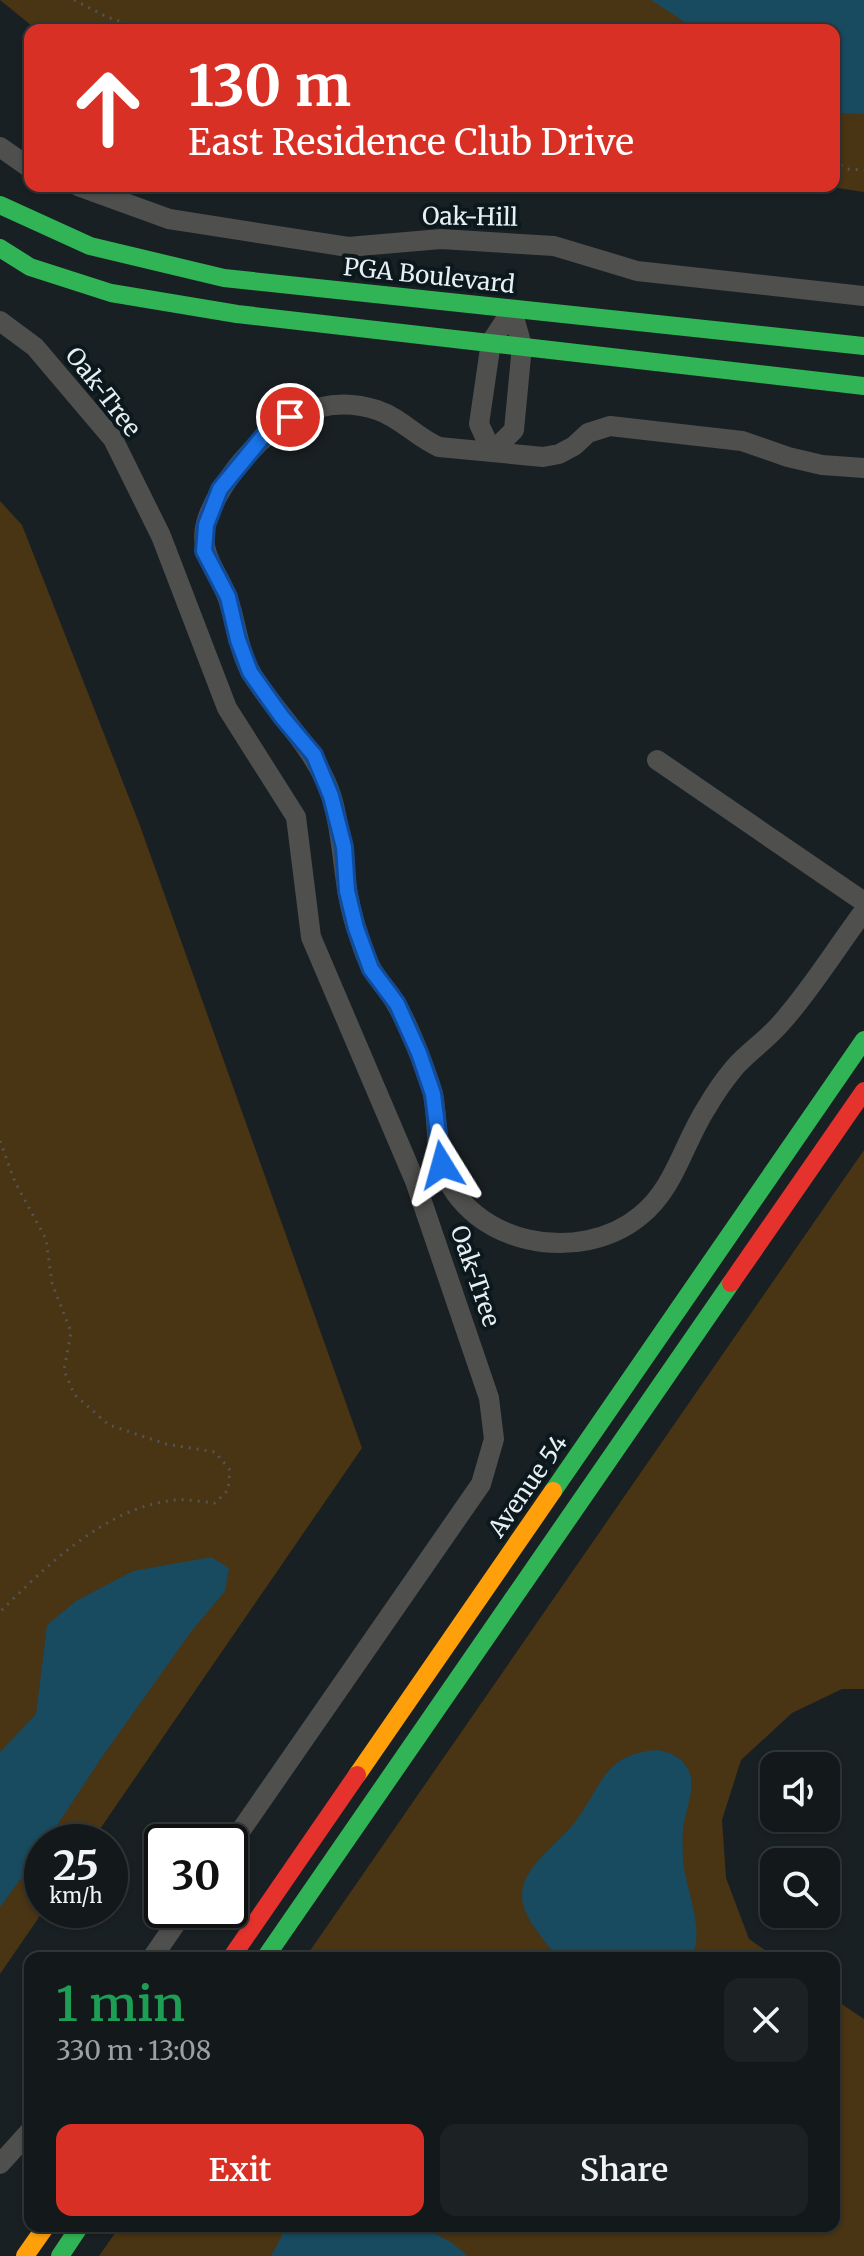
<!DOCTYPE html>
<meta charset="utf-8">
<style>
body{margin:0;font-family:Merriweather,serif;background:#1c2123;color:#f1f3f6;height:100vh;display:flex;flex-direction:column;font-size:30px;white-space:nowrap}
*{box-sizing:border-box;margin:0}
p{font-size:26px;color:#9da0a2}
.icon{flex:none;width:44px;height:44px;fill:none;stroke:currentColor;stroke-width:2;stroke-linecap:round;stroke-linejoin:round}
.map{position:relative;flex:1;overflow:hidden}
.drawer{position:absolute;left:24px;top:1952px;width:816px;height:280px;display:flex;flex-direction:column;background:#13181a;border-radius:16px;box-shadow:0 2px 6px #0004,0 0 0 2px #323739}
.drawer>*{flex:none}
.top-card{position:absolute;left:24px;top:24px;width:816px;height:168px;border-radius:16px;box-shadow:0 2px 6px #0004,0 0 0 2px #323739;background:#d93025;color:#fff;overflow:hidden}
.buttons{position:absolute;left:760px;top:1752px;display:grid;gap:16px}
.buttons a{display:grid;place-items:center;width:80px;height:80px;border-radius:16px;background:#13181a;box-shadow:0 2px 6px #0004,0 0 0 2px #323739;font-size:40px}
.speed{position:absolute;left:24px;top:1824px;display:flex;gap:16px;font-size:40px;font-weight:700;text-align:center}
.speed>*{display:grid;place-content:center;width:104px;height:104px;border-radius:50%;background:#13181a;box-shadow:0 2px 6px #0004,0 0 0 2px #323739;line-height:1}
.speed small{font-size:20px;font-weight:400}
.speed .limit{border:4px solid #111;border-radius:12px;background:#fff;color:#111}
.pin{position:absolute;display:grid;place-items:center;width:68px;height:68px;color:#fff;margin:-34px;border:4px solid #fff;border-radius:50%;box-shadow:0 2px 8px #0007}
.me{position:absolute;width:88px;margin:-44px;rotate:352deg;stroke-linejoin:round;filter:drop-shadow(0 0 6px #0008)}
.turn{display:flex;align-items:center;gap:28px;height:168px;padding:0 32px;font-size:36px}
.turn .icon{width:104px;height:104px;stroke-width:2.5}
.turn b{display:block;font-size:56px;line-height:68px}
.round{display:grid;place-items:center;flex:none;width:84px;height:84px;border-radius:16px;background:#1c2123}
.summary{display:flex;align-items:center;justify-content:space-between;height:136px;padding:0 32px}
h1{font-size:48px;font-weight:600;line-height:60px;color:#1e9e55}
.action{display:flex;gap:16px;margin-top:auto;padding:16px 32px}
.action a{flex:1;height:92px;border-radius:16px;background:#d93025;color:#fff;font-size:32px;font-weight:600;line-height:92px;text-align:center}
.action a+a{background:#1c2123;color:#f1f3f6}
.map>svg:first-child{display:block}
</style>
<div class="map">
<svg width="864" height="2256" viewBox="0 0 864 2256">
<rect width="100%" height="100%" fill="#192023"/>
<g fill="#493413">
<polygon points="0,0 864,0 864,192 824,186 834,186 834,30 37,30"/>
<polygon points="0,501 22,525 139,823 362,1448 91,1842 42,1842 42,1910 44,1910 0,1974"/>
<polygon points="864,1150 864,1689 842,1689 792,1713 741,1760 722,1820 726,1878 749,1939 776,1958 305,1958"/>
<polygon points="834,1999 864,2019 864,2256 99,2256 120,2226 834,2226"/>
</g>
<g fill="#184a60">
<polygon points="651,0 864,0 864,114 834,113 834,30 697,30"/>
<polygon points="211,1557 229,1568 225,1591 190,1633 102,1757 52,1833 32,1853 31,1865 0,1907 0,1752 36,1714 47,1625 76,1601 133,1571"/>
<path d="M657,1750C672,1752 685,1759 690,1774C695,1791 685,1812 683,1829C682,1839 683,1850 683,1860C686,1893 705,1925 692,1958H564C549,1951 545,1941 535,1928C499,1879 547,1857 575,1822C603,1785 603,1754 657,1750Z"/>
<polygon points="287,2226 420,2226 451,2242 468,2256 271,2256"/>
</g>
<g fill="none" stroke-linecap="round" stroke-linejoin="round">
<g stroke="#535454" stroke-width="3" stroke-dasharray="2 6" stroke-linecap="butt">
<polyline points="74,0 107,17 147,30"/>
<polyline points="834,161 847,169 864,170"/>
<path d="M0,1141L15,1182L46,1239L52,1283L71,1332L64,1370L74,1394L109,1425L166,1444L215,1452L230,1470L228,1490L215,1503C203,1502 189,1499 177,1500C108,1505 46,1566 0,1612"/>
</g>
<g stroke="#4f4f4e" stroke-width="20">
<polyline points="0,147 30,168"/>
<polyline points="78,186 169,219 348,247 441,239 554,246 637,271 864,296"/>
<polygon points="512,310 522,346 514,430 492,452 479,424 491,342"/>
<polyline points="0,321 35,347 113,439 161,536 227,708 296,817 311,937 415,1181 489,1398 494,1439 481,1484 230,1846"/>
<path d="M864,468L822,465L788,457L742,441L610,426L588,433L574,446L559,454L543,457L439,447C416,437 401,418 377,410C319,391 271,424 237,467C224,484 212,502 206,523C198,555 219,572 228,599C237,624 238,652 253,676C279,717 317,750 332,798C345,842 342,890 358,933C362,946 366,960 373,971C380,983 390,992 396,1004C406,1020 413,1039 420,1056C424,1068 430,1082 433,1094C438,1118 435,1144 442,1167C469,1245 579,1266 640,1216C675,1188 683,1144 707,1107C715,1093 725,1079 735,1067C749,1051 768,1039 782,1022C812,988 837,947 864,911"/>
<polyline points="657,760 864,902"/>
<polyline points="152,1958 185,1910"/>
<polyline points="0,2164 30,2131"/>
</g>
<g stroke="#30b455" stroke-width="18">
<polyline points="0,205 90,246 224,278 864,346"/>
<polyline points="0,248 30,267 111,293 237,314 864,386"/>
<polyline points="553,1491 864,1040"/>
<polyline points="265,1958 731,1283"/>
<polyline points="60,2256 80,2226"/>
</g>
<g stroke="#ff9f0a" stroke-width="18">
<polyline points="357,1775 553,1491"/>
<polyline points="25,2256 46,2226"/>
</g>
<g stroke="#e5322d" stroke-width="18">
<polyline points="731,1283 864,1091"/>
<polyline points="231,1958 357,1775"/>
</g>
</g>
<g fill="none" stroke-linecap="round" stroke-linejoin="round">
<defs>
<polyline id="route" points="290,417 265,434 220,489 206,525 204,551 228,597 238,640 250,672 282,717 314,755 331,796 344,847 347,891 356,928 371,969 397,1004 419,1053 433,1094 442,1165"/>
</defs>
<use href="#route" stroke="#114b97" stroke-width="20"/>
<use href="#route" stroke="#1a73e8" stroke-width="14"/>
</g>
<g text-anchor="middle" stroke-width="8" stroke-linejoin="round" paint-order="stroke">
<g font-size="24" fill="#e7eff3" stroke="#0b181e">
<text transform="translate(470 217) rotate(1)" y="8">Oak-Hill</text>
<text transform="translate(429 276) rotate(6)" y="8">PGA Boulevard</text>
<text transform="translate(103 392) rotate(52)" y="8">Oak-Tree</text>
<text transform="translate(475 1276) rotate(71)" y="8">Oak-Tree</text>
<text transform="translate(528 1486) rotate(-55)" y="8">Avenue 54</text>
</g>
</g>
</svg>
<div class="buttons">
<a><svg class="icon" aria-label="sound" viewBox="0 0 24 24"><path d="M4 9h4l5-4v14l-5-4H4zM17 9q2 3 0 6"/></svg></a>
<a><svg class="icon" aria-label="search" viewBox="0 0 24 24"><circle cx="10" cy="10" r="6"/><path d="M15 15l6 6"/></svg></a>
</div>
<div class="speed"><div>25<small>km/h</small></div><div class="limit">30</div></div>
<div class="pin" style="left:290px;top:417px;background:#d93025"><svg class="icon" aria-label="arrive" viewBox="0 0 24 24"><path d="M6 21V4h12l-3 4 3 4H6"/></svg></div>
<svg class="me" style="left:442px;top:1165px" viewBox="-20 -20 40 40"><path d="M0-17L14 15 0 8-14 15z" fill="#1a73e8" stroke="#fff" stroke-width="4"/></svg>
<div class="top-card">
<div class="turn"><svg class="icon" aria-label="ahead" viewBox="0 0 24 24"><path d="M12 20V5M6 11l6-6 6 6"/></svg><div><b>130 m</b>East Residence Club Drive</div></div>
</div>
<section class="drawer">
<div class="summary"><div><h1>1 min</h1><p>330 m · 13:08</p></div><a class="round"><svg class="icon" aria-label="close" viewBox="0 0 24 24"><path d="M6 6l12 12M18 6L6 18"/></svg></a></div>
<div class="action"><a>Exit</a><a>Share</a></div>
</section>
</div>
